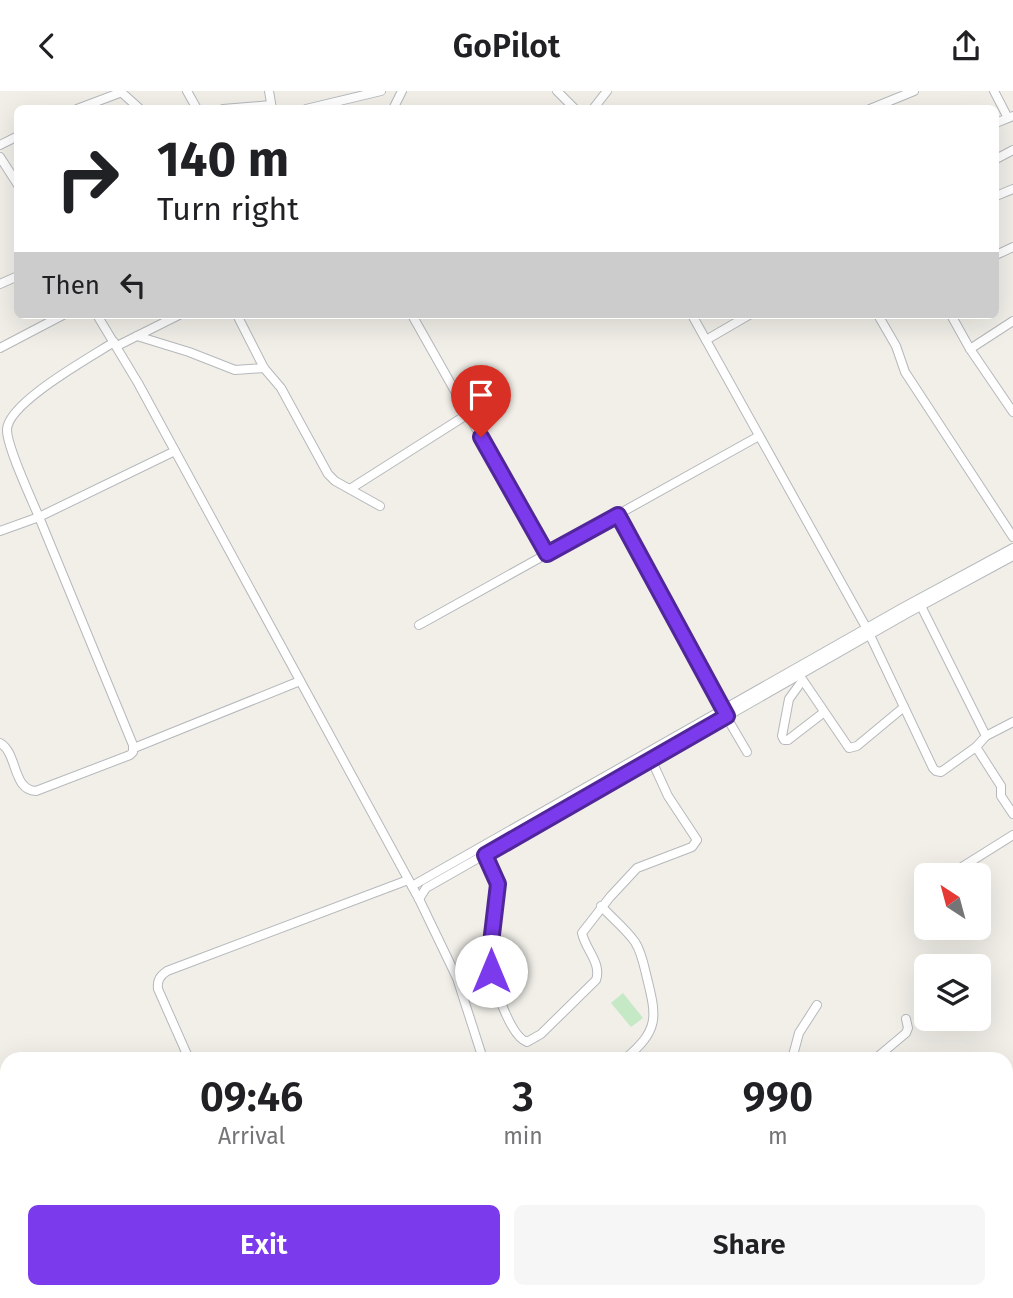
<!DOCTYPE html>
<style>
body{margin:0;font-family:"Fira Sans",sans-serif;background:#f6f6f6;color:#202124;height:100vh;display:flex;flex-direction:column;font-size:26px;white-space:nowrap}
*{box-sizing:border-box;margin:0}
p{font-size:23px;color:#757577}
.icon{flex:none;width:38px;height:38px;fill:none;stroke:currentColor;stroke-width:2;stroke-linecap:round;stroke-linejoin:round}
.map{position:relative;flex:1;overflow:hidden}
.sheet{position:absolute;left:0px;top:961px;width:1013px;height:247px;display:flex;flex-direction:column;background:#fff;border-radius:21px 21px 0 0;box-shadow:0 7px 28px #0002}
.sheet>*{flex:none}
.guide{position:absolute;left:14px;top:14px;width:985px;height:214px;border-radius:10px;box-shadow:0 7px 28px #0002;background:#fff;color:#202124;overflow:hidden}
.needle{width:46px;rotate:324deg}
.tools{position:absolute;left:914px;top:772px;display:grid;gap:14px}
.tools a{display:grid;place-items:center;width:77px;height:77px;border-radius:10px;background:#fff;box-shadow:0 7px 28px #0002;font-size:35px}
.pin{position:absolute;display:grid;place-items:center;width:60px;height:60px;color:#fff;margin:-72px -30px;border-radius:50% 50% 50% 0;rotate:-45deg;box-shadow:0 0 7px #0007}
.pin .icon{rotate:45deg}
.me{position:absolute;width:77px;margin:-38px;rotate:0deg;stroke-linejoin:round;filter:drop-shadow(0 0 5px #0008)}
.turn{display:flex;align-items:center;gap:24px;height:147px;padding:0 28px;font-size:32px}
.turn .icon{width:91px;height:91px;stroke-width:2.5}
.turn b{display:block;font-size:49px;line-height:60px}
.then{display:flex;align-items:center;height:66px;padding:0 28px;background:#0003;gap:14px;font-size:26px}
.eta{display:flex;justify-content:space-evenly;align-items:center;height:119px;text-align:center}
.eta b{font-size:42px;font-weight:600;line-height:49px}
.action{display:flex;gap:14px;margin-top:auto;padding:14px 28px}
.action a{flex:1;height:80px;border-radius:10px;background:#7c3aed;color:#fff;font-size:28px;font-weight:600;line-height:80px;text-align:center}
.action a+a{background:#f6f6f6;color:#202124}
header{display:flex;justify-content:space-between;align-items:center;height:91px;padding:0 28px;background:#fff;font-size:32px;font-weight:600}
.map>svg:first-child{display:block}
</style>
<header><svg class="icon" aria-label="back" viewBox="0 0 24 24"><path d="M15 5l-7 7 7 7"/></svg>GoPilot<svg class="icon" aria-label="share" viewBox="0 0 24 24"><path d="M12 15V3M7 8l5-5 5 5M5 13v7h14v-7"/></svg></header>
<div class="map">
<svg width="1013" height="1207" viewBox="0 0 1013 1207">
<rect width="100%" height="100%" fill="#f1efe8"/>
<polygon fill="#c5e8c5" points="623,902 643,927 631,936 611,912"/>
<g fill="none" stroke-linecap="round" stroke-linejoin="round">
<defs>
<g id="minor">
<polyline points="120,0 140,18"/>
<polyline points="187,0 197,18"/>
<polyline points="269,0 272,18"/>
<polyline points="557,0 575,18"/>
<polyline points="994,0 1008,27"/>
<polyline points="77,18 122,1"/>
<polyline points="223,18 271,14"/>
<polyline points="306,18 381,0"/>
<polyline points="393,18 402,0"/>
<polyline points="593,18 607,0"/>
<polyline points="870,18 914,0"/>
<polyline points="996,32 1013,25"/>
<polyline points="0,54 18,45"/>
<polyline points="0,66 18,94"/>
<polyline points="996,68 1013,59"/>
<polyline points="996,105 1013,98"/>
<polyline points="996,164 1013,156"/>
<polyline points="0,193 18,185"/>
<polyline points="97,224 138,292 419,808 457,887 483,968"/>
<polyline points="237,224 264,277 281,297 328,383 335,390 380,415"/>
<polyline points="412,224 547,463"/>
<polyline points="692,224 867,538 933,677 936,680 941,681 976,656"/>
<polyline points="878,224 896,255 905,281 1013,446"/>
<polyline points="951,224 970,258 1013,321"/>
<polyline points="137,245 189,261 235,279 264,277"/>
<polyline points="706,249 749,224"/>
<polyline points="117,255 179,224"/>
<polyline points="0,257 63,224"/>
<polyline points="970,258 1013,230"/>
<polyline points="350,398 468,323"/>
<polyline points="618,424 730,632 747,661"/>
<path d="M0,440L39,426C31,407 7,356 7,339C7,312 91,266 114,251"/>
<polyline points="921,515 986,645 1013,631"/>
<polyline points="419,534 759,345"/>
<polyline points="800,585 849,657 857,655 904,616"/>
<polyline points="802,590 789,608 782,645 784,649 788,649 823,622"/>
<polyline points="986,645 976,656 1001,695 1001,705 1013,723"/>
<path d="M0,652C18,662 12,699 36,700L130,664L133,661V654L39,426L175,360"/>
<polyline points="134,657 300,590"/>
<path d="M485,764L498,793L489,869C492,888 509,945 527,951L541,943L596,889C602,872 585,858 582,842L610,806L637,777L692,756L697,749L668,705L651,668"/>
<polyline points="962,776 1013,744"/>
<polyline points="412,795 902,517 1013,457"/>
<polyline points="419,808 426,797 906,523 1013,465"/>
<path d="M601,815C612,827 626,838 635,851C642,862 644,875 647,887C657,927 659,939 625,968"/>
<path d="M189,968L158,898C157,889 160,885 167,880L408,789"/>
<polyline points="792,968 799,942 817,914"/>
<polyline points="875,968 906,942 908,937 906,928"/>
<polyline points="265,1200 268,1207"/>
<polyline points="536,1200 537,1207"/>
<polyline points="220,1207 235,1200"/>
<polyline points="511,1207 512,1200"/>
</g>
</defs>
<use href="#minor" stroke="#b5b8bc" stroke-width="10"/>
<use href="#minor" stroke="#fff" stroke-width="8"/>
</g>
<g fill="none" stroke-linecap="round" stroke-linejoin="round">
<defs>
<polyline id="route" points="481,346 547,463 618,424 727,625 485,764 498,793 489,869 491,880"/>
</defs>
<use href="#route" stroke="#51269a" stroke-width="18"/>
<use href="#route" stroke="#7c3aed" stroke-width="12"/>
</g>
</svg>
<div class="tools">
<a><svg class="needle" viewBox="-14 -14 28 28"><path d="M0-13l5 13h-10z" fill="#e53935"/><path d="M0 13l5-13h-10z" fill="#757577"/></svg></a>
<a><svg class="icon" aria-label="layers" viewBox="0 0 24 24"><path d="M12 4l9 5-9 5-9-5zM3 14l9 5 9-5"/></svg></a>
</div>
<div class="pin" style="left:481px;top:346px;background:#d93025"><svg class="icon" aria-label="arrive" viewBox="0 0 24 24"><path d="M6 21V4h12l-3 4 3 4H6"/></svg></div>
<svg class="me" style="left:491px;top:880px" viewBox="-20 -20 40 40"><circle r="19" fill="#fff"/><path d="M0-13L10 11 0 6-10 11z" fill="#7c3aed"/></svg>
<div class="guide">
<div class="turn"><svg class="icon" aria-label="right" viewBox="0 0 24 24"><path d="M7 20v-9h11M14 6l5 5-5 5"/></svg><div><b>140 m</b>Turn right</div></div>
<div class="then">Then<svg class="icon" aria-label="left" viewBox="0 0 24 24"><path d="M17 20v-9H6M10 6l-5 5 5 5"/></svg></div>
</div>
<section class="sheet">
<div class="eta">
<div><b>09:46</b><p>Arrival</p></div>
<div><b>3</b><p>min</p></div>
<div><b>990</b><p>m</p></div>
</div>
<div class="action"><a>Exit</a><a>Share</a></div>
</section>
</div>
